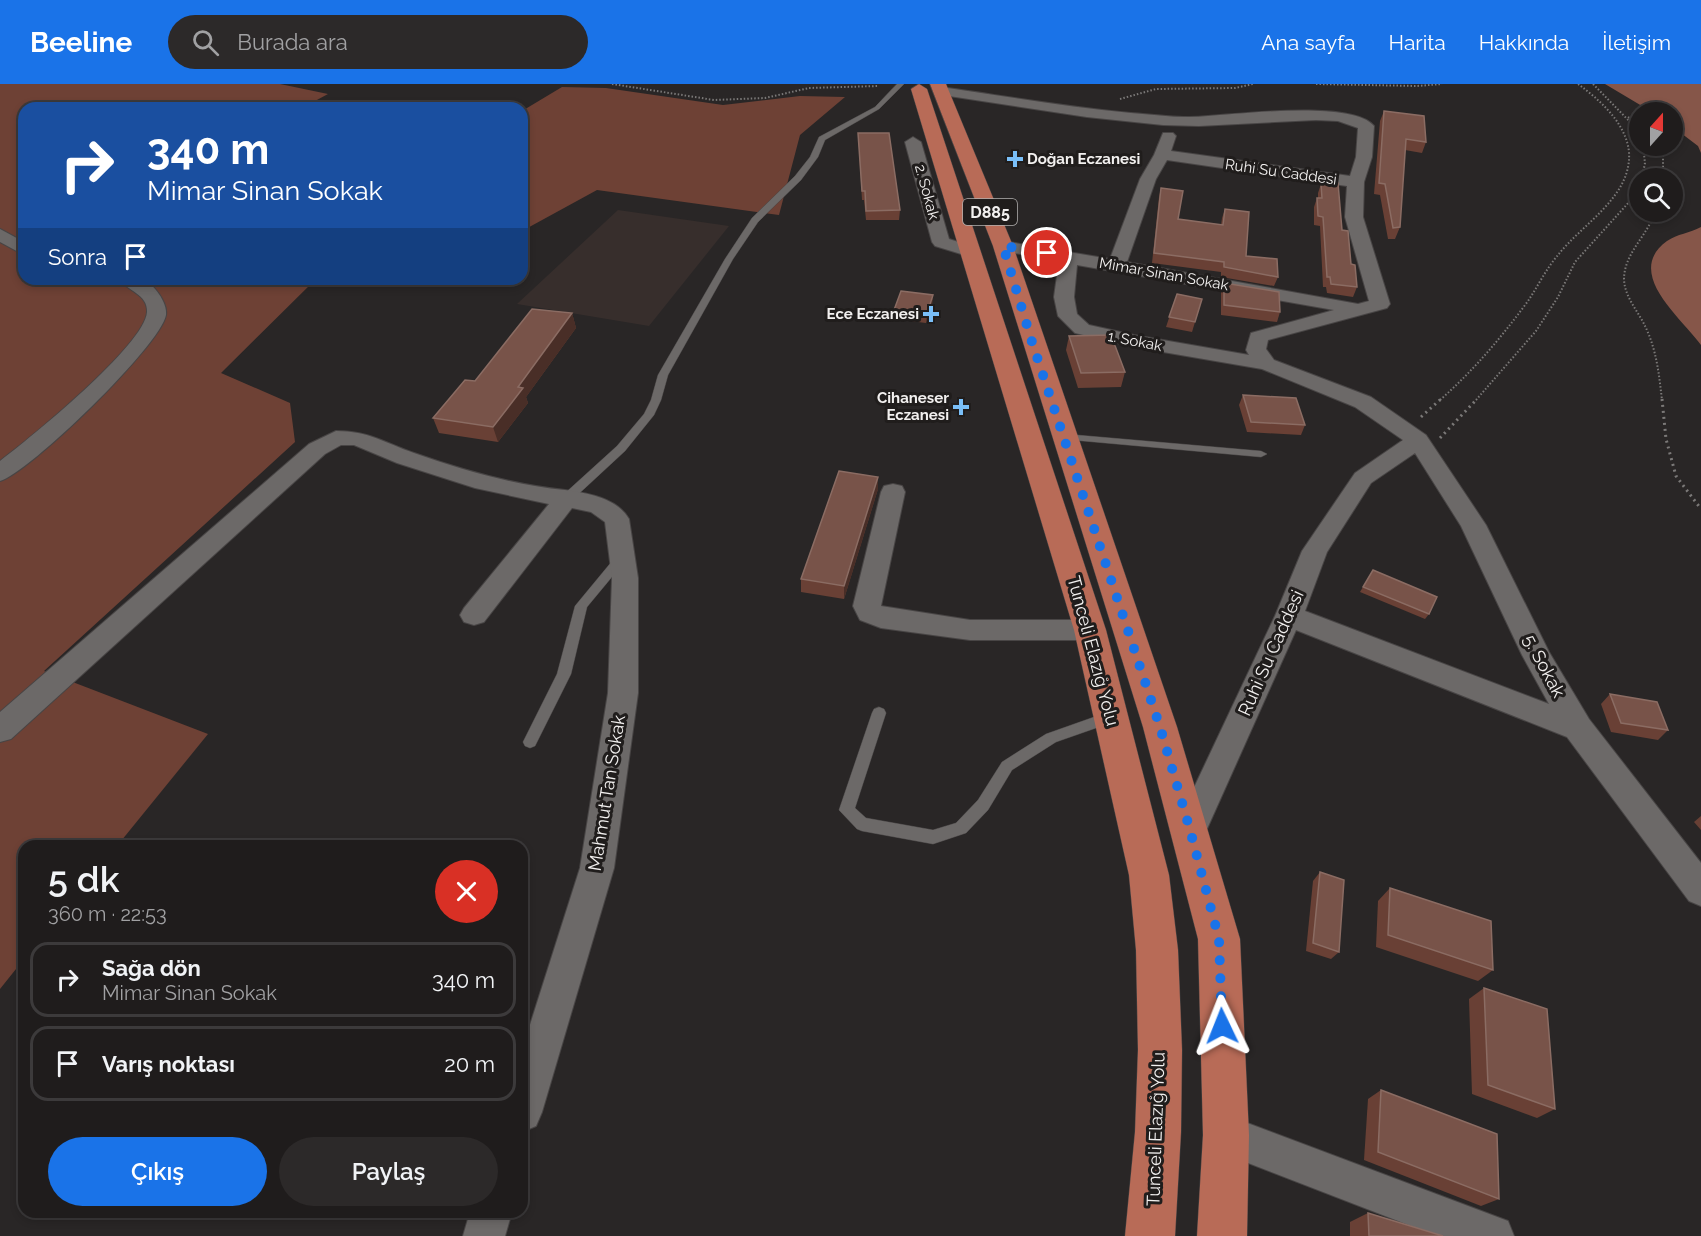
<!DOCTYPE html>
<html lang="tr">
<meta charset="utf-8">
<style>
body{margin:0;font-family:Raleway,sans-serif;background:#2c2929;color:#f1f3f6;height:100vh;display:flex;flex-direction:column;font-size:22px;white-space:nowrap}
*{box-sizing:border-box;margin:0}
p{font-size:20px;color:#a1a1a3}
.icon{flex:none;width:33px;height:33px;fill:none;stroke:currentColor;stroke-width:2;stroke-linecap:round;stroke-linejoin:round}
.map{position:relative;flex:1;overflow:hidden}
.panel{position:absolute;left:18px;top:756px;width:510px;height:378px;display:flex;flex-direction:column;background:#1f1c1c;border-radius:18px;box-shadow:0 3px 9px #0003,0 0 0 2px #3c3a3b}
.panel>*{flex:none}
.guide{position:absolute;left:18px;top:18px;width:510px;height:183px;border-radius:18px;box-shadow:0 3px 9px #0003,0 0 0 2px #3c3a3b;background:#1a4fa0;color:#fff;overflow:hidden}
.needle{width:39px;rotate:21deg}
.controls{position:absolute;left:1629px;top:18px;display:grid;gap:12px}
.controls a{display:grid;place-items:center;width:54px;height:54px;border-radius:50%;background:#1f1c1c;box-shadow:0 3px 9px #0003,0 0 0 2px #3c3a3b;font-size:30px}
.pin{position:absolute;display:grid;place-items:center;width:51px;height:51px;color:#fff;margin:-26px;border:3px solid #fff;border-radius:50%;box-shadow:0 2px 6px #0007}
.me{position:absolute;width:66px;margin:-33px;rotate:358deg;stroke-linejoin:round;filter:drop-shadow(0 0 4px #0008)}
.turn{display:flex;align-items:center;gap:21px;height:126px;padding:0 30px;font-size:27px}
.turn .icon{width:78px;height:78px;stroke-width:2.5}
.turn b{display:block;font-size:42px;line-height:51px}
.then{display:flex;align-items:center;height:57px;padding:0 30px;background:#0003;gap:12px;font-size:22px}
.round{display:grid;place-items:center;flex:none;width:63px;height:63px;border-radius:32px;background:#2c2929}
.headline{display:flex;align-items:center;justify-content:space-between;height:102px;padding:0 30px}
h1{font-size:36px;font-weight:600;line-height:45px}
.cta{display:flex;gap:12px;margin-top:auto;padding:12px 30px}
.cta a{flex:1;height:69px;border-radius:36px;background:#1a73e8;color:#fff;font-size:24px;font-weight:600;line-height:69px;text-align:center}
.cta a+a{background:#2c2929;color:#f1f3f6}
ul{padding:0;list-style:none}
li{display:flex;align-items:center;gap:18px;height:75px;margin:0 12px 9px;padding:0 18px;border:3px solid #3c3a3b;border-radius:18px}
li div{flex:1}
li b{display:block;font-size:22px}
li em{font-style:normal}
header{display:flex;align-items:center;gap:36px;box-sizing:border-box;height:84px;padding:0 30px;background:#1a73e8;color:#fff}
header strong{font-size:28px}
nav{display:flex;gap:33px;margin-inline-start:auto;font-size:21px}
.search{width:420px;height:54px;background:#2c2929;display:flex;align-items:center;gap:15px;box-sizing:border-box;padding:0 21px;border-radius:33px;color:#a1a1a3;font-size:22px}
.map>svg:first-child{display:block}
</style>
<header>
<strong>Beeline</strong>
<div class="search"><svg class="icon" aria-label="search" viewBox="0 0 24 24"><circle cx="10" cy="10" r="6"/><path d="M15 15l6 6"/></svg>Burada ara</div>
<nav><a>Ana sayfa</a><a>Harita</a><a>Hakkında</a><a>İletişim</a></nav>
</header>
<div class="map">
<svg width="1701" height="1152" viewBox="0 0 1701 1152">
<rect width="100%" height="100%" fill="#292626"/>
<polygon fill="#372e2c" points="618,126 729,142 649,242 517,220"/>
<g fill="#6e4135">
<polygon points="0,0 280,0 328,10 302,24 24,24 24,195 316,195 221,289 290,319 295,358 44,587 208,650 117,762 24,762 24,875 0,905"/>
<polygon points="562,3 606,4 723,21 800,12 845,13 800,51 779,131 597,106 522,147 522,27"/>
</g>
<g fill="#865649">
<polygon points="1605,0 1701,0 1701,69 1698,62 1673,43 1672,28 1652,28"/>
<path d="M1701,143V261C1682,234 1623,189 1667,157C1677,150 1690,149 1701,143Z"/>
</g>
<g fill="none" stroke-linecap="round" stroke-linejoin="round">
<defs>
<g id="lane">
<polygon points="897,0 904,0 879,25 825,56 818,73 801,96 758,138 733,175 668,291 661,316 654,331 625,367 571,417 563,417 561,414 563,411 617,362 644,330 651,316 658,291 725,175 752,134 795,92 810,73 819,53 875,23"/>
<polygon points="1065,350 1261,367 1267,370 1261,373 1061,355 1061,351"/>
<polygon points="622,469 628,473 626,476 587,523 571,590 535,662 530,664 525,662 523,658 557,590 575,522 618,470"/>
<polygon points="879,623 884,625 886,629 855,724 866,734 933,746 956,739 978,716 1002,678 1046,650 1111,627 1116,629 1118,633 1116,637 1056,658 1012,686 988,726 966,749 933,760 862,747 857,745 839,726 872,629 874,625"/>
</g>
<g id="street">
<path d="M941,3C1004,12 1067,23 1131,29C1157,31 1183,35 1208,32C1241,30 1353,16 1374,42L1372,73L1364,98L1363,133L1390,220L1387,224L1268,256L1266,265L1274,276L1371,313L1426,351L1486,441L1549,568L1589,635L1701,779V822L1689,817L1567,653L1296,546L1202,756L1190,760L1178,756L1174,746L1275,532L1302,467L1355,389L1403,356L1355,323L1262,285L1134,263L1075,249L1058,232L1054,213L1059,177L1003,167L997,166L994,162L997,158L1003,157L1110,175L1140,95L1154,71L1163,49H1173L1176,52L1171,67L1350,92L1356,73L1358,44L1338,37L1316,36L1199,42L1163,41L1087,33L936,10L934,7L936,4ZM1167,76L1347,102L1345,133L1369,217L1358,220L1127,178L1156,95ZM1077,181L1334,226L1251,249L1246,266L1249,271L1134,251L1089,241L1077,230L1074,213ZM1415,369L1461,442L1522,571L1549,620L1305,527L1327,468L1371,399Z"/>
<polygon points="913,53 921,58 949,155 977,164 980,168 977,172 971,173 935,162 932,158 905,58"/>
<polygon points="0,145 24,158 24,171 0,158"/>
<path d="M119,195C125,195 135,193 141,195C153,198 168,219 166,231C161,261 29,389 0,397V377C29,355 145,261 147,228C148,210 127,207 119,195Z"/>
<path d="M336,347C369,347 385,359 414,369C462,386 514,401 565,406C587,409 617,414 629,435L638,494V609L614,784L542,1028L536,1042L522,1048V966L580,784L608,609L612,494L605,438L591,428L572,424L484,538L474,541L464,538L460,531L464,524L549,420L475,404L397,379L354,361H341L325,370L11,655L0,658V628L309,360Z"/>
<polygon points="893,400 902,402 905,408 881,522 970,536 1090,536 1100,539 1104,546 1100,553 1090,556 970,556 881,544 860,536 853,522 881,408 884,402"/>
<polygon points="1226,1031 1508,1137 1514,1152 1437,1152 1212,1065 1206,1051 1212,1037"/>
<polygon points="470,1128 512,1128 505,1152 463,1152"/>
</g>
<g id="primary">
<polygon points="919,0 927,5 1106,546 1169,791 1178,866 1182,966 1181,1048 1175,1152 1125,1152 1135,1048 1138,966 1136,866 1129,791 1074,546 911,5"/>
<polygon points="930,0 946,0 1013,162 1177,643 1240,855 1249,1051 1247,1152 1197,1152 1203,1051 1198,855 1143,643 993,162"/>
</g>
</defs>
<use href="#lane" stroke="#484545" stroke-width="1"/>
<use href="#street" stroke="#484545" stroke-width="2"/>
<use href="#primary" stroke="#484545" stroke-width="1"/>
<g stroke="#7b7978" stroke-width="2" stroke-dasharray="1.5 2" stroke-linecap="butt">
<polyline points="612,0 714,16 765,14 809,4 878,2"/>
<polyline points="1316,0 1417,2 1442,0"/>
<polyline points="1593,0 1632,40 1640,55"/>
<polyline points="1120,15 1156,5 1235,4 1253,0"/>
<polyline points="1628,33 1640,41"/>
<polyline points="1660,62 1663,65 1663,94"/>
<polyline points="1642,94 1645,79 1643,62"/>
<path d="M1655,128C1648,151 1625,168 1624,194C1624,213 1639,228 1646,244C1657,268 1659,291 1662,316"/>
<path d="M1440,316C1474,286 1501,254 1528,217C1538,202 1546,185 1558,171C1582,140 1632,113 1629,68C1626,39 1600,16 1578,0"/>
<polyline points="1476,316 1536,247 1558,213 1575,178 1630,117 1640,101"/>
</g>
<g stroke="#7b7978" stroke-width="3" stroke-dasharray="2 4" stroke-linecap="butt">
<polyline points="1662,315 1666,355 1676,392 1701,425"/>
<polyline points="1421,333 1441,315"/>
<polyline points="1440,354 1477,315"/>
</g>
<use href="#lane" fill="#6c6968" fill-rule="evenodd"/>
<use href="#street" fill="#6c6968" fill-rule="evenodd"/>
<use href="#primary" fill="#b86b57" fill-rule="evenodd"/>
</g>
<g fill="#694035">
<polygon points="1384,27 1426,58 1422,69 1405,66 1400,143 1395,155 1388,155 1380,111 1374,110 1380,37"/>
<polygon points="858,49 900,126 899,136 866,136 864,116 862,116"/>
<polygon points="1321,100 1342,146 1357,203 1353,213 1327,209 1326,203 1323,203 1320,142 1314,141 1314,123 1317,114 1318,114 1318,109"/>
<polygon points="1161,104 1178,135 1221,141 1222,134 1225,125 1246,172 1278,193 1274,202 1221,193 1221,188 1152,179 1159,113"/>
<polygon points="1224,199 1280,228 1277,238 1221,231 1221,209"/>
<polygon points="1177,210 1202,215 1192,248 1166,243"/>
<polygon points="933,211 932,221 926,239 894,235 894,226"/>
<polygon points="572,229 576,244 526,313 528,319 498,358 439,349 433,334"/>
<polygon points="1069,252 1125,288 1121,303 1078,304 1066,266"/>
<polygon points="1243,311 1305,341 1301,351 1247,348 1239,321"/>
<polygon points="878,405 844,515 801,508 801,495"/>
<polygon points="1373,486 1429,530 1425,535 1360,508"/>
<polygon points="1610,610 1668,646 1658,656 1611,648 1601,620"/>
<polygon points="1701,732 1701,746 1694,738"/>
<polygon points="1320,788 1339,868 1331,875 1306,867 1313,797"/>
<polygon points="1390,804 1493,886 1478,897 1376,863 1378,817"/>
<polygon points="1484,904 1555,1025 1537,1034 1472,1010 1469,915"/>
<polygon points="1381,1006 1499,1115 1481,1122 1364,1076 1368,1015"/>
<polygon points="1368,1129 1443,1152 1350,1152 1350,1138"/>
</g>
<g fill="#492e27">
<polygon points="933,211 932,221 926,239 927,230"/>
<polygon points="572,229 576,244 526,313 528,319 498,358 493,343 518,303"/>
<polygon points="878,393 878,405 844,515 844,502"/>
</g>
<g fill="#785349" stroke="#8b6c63" stroke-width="1.5">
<polygon points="1384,27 1424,32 1426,58 1406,55 1400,143 1393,144 1385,100 1379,99"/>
<polygon points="858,49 889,49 900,126 866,127 865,107 862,107"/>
<polygon points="1338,99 1342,146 1348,147 1351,180 1355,181 1357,203 1331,200 1330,193 1327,193 1323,133 1318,132 1317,114 1322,114 1321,100"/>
<polygon points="1161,104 1183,107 1178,135 1223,141 1225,125 1249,128 1246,172 1277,175 1278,193 1224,183 1224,178 1154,169"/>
<polygon points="1224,199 1279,208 1280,228 1224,221"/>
<polygon points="901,207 933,211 927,230 894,226"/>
<polygon points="1177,210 1202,215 1195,238 1169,233"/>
<polygon points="532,225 572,229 518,303 523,304 493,343 433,334 465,296 475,297"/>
<polygon points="1111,251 1125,288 1081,289 1069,252"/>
<polygon points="1243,311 1296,314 1305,341 1251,338"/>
<polygon points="839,387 878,393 844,502 801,495"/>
<polygon points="1373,486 1437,513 1429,530 1363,503"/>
<polygon points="1610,610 1657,618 1668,646 1621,639"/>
<polygon points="1320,788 1344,796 1339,868 1313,859"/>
<polygon points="1390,804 1491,837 1493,886 1388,851"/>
<polygon points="1484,904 1547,925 1555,1025 1488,1001"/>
<polygon points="1381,1006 1497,1050 1499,1115 1378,1068"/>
<polygon points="1368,1129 1443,1152 1369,1152"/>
</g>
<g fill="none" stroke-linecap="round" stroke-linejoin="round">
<polyline stroke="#1a73e8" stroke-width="10" stroke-dasharray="0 18" points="1047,169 1003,162 1032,258 1160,643 1190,746 1219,855 1222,942"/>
</g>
<g fill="#7abff8" stroke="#201d1c" stroke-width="2">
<path d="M1012 66h6v6h6v6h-6v6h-6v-6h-6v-6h6z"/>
<path d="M928 221h6v6h6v6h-6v6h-6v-6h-6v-6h6z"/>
<path d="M958 314h6v6h6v6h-6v6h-6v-6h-6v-6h6z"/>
</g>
<g text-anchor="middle" stroke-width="6" stroke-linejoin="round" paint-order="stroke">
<g font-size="15" font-weight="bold" fill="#f2f0ef" stroke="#201d1c" text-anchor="end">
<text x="1027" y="80" text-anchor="start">Doğan Eczanesi</text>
<text x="919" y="235">Ece Eczanesi</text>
<text x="949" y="319">Cihaneser<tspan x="949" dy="17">Eczanesi</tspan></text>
</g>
<g font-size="15" fill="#f2f0ef" stroke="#201d1c">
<text transform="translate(1281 88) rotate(8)" y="5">Ruhi Su Caddesi</text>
<text transform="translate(927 108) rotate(75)" y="5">2. Sokak</text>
<text transform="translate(1164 190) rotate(10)" y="5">Mimar Sinan Sokak</text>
<text transform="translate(1135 257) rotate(11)" y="5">1. Sokak</text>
</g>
<rect fill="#201d1c" stroke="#b3b1b0" stroke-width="1.5" x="963" y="115" width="54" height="26" rx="4.5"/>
<g font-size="16" font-weight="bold" fill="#f2f0ef">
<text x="990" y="134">D885</text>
</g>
<g font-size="18" fill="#f2f0ef" stroke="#201d1c">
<text transform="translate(1093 567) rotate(75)" y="6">Tunceli Elazığ Yolu</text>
<text transform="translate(1271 569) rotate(-66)" y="6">Ruhi Su Caddesi</text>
<text transform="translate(1544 582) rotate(62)" y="6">5. Sokak</text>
<text transform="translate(607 709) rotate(-81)" y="6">Mahmut Tan Sokak</text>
<text transform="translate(1156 1045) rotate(-88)" y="6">Tunceli Elazığ Yolu</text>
</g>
</g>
</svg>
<div class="controls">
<a><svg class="needle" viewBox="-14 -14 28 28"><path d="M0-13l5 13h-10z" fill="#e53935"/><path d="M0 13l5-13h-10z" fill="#a1a1a3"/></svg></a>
<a><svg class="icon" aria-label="search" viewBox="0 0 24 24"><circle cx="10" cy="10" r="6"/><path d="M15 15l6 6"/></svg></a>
</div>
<div class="pin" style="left:1047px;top:169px;background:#d93025"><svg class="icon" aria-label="arrive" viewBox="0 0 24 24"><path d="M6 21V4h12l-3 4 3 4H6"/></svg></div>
<svg class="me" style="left:1222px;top:942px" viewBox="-20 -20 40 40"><path d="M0-17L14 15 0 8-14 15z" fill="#1a73e8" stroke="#fff" stroke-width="4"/></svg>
<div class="guide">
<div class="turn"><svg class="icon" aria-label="right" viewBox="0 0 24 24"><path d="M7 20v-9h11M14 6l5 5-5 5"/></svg><div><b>340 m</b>Mimar Sinan Sokak</div></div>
<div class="then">Sonra<svg class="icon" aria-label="arrive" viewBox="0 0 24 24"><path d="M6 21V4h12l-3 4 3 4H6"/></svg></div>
</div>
<section class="panel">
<div class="headline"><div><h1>5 dk</h1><p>360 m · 22:53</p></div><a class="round" style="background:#d93025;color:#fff"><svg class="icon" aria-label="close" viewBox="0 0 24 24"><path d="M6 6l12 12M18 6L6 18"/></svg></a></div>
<ul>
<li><svg class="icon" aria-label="right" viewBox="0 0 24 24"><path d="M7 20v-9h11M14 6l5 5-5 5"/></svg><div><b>Sağa dön</b><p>Mimar Sinan Sokak</p></div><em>340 m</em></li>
<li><svg class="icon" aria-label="arrive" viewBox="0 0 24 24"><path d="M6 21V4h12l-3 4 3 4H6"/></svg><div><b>Varış noktası</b></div><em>20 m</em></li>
</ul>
<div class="cta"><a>Çıkış</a><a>Paylaş</a></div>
</section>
</div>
